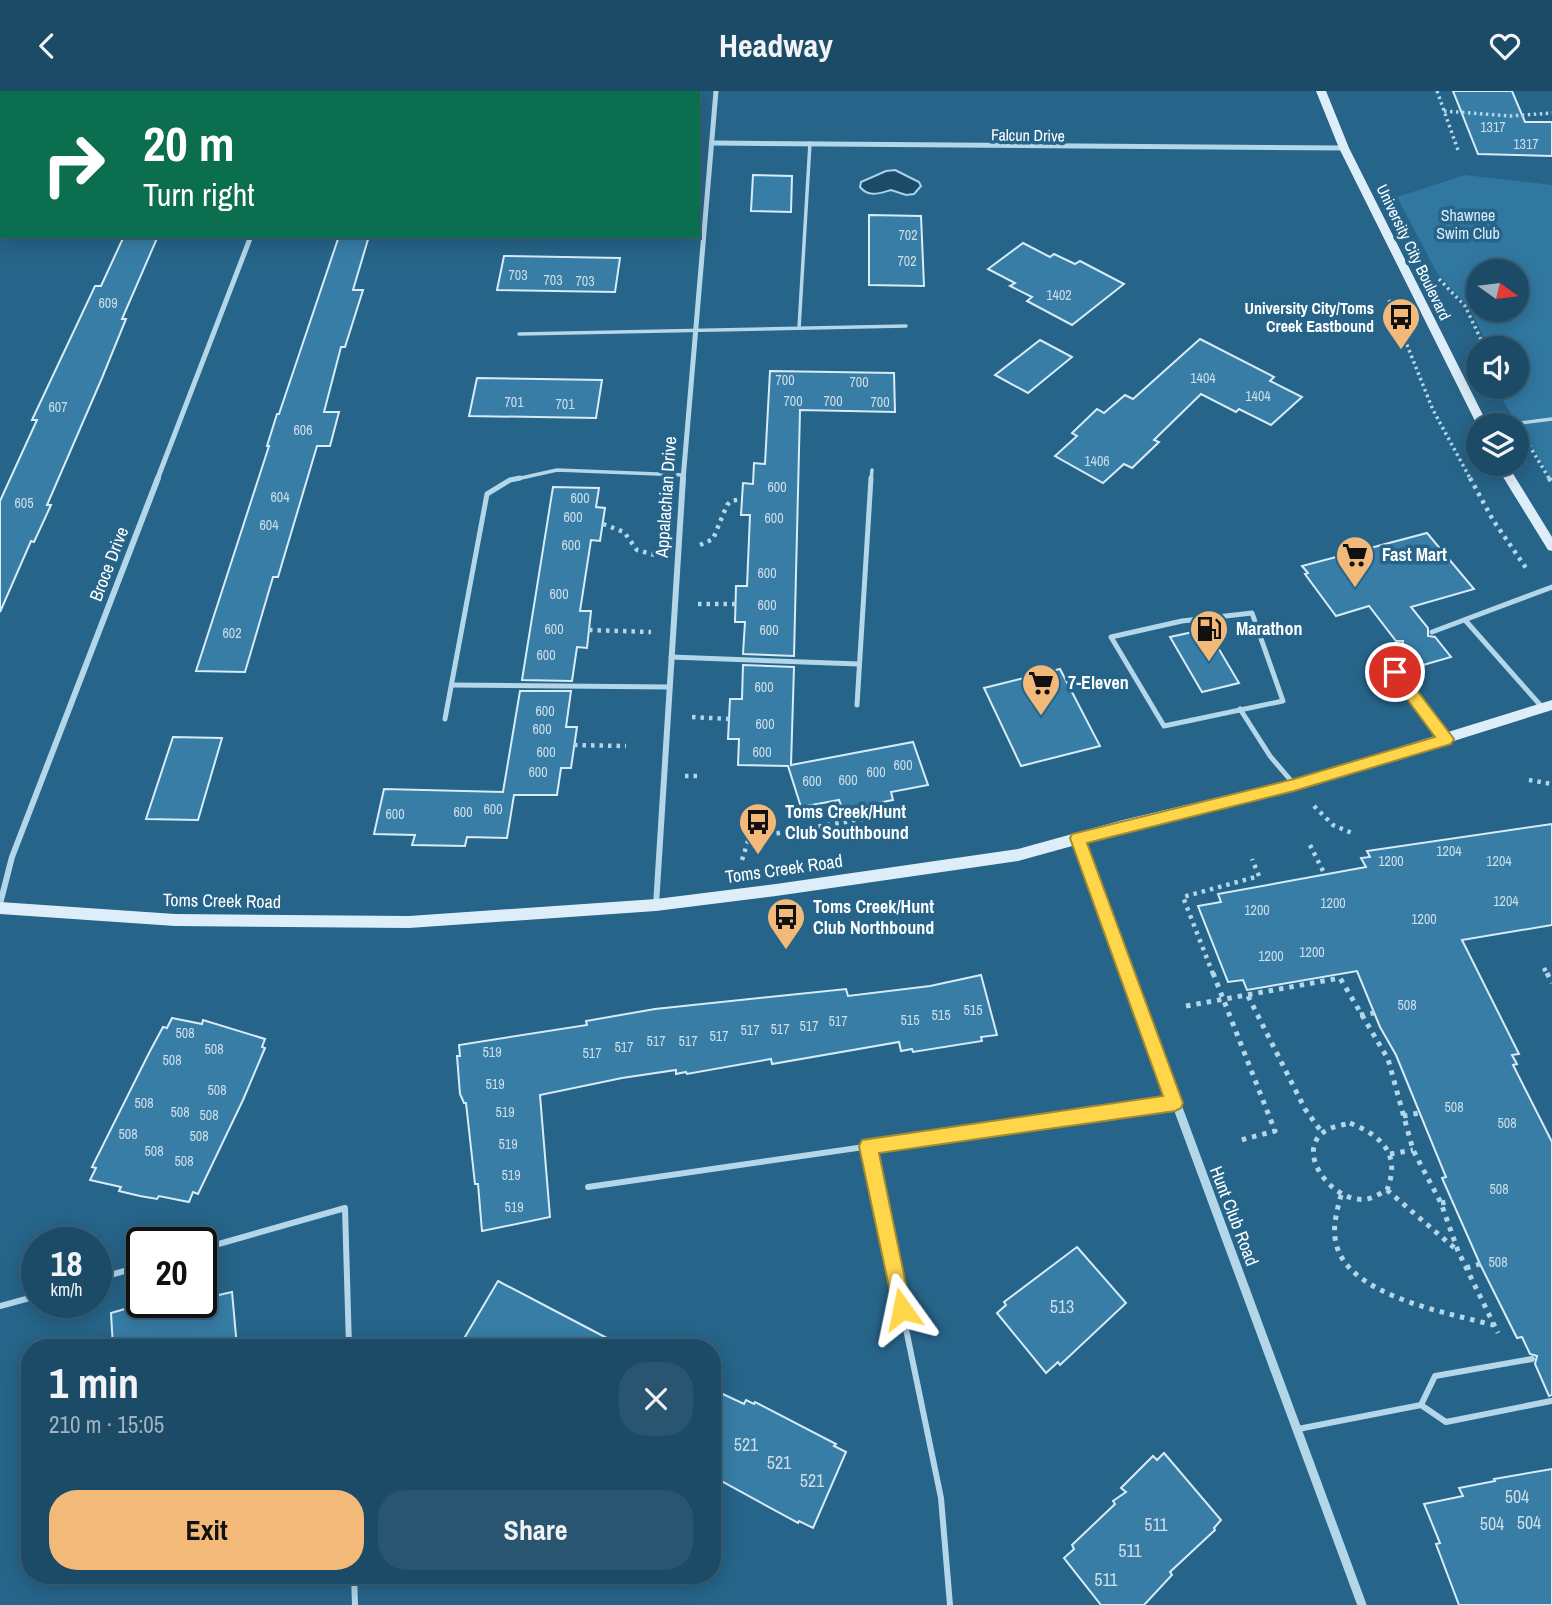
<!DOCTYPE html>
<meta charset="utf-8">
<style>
body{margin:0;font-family:"Archivo Narrow",sans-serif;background:#295570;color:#f1f3f6;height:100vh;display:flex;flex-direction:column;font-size:26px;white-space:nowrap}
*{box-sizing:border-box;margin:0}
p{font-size:23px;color:#a0b3c0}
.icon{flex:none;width:38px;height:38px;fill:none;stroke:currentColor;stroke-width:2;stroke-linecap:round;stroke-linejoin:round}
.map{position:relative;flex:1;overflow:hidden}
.drawer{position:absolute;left:21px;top:1248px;width:700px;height:245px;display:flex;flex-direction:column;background:#1c4b67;border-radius:28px;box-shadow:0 4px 18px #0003,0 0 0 2px #3a637b}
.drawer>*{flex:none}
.hud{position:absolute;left:0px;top:0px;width:700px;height:147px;box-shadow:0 4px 18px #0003,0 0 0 2px #3a637b;background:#0b6e4f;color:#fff;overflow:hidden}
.needle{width:46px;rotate:104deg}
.tools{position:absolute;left:1466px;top:168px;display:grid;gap:14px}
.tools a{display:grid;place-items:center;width:63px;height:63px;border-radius:50%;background:#1c4b67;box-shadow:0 4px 18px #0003,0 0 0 2px #3a637b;font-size:35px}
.speed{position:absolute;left:21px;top:1136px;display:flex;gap:14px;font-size:35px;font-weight:700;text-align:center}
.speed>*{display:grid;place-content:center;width:91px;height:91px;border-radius:50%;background:#1c4b67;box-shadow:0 4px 18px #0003,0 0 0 2px #3a637b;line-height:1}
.speed small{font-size:18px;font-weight:400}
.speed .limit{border:4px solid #111;border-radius:10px;background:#fff;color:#111}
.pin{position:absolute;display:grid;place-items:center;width:60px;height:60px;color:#fff;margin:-30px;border:4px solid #fff;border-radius:50%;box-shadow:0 2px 7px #0007}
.me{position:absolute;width:77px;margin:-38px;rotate:348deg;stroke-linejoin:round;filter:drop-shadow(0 0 5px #0008)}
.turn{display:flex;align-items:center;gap:24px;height:147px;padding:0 28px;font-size:32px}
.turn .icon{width:91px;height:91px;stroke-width:2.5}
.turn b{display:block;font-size:49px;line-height:60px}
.round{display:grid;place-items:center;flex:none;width:74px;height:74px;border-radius:28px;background:#295570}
.overview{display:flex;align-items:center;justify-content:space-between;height:119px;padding:0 28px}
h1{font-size:42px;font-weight:800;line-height:52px}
.primary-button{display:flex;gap:14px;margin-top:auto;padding:14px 28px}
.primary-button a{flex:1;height:80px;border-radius:28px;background:#f2b979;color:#111;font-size:28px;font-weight:800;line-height:80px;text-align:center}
.primary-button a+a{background:#295570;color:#f1f3f6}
header{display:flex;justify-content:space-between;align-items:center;height:91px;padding:0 28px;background:#1c4b67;font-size:32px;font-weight:800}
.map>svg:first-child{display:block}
</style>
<header><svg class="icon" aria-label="back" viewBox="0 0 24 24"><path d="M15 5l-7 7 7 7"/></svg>Headway<svg class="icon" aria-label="heart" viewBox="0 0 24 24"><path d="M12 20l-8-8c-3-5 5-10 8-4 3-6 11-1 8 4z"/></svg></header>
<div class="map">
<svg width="1552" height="1514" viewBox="0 0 1552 1514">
<rect width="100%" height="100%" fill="#266489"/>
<path fill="#3178a1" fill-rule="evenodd" d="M1465,84L1552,94V388L1498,302L1499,296H1517V257H1489L1469,216L1437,182L1397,106ZM1479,180H1517V219H1479Z"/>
<path fill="#1b4b69" stroke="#a8d3ea" stroke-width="2" d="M895,79L919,91L921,95L914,103L906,104L891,99C880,102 869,107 860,96L861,91L886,80Z"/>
<g fill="#377da6" stroke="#d7ecf7" stroke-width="2">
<polygon points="1453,0 1512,0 1525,31 1552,31 1552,65 1478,63"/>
<polygon points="753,84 792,85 791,121 751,120"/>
<polygon points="869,124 921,125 924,195 869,194"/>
<polygon points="124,145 158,145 122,228 126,228 102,287 47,414 51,414 34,451 31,450 0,521 0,410 37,329 32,329 95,195 101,195"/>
<polygon points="339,145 369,145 353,199 363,199 345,256 341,256 324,321 339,321 330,355 317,355 278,486 273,486 245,581 196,580 269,355 267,355 277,323 279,323"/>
<polygon points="1023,152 1050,166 1054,163 1075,173 1080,170 1124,193 1072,234 1027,210 1032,206 1010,195 1015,192 988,178"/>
<polygon points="504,165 620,167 615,201 497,199"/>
<polygon points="1200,248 1274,286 1270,290 1302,306 1271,334 1239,318 1236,321 1201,303 1154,349 1159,351 1132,377 1124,373 1103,392 1055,365 1077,345 1072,342 1097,318 1104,322 1125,304 1133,308"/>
<polygon points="1040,249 1072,266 1028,302 995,284"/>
<polygon points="770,280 894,282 895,321 800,319 794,565 743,563 745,531 735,531 736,495 747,495 750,424 741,424 743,392 753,393 754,372 765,373"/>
<polygon points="477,287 602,289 596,327 469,325"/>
<polygon points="553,396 599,397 596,416 605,417 600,450 591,449 580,520 591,520 587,557 577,556 572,590 522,589"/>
<polygon points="1427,442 1474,498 1411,516 1428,537 1428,545 1435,546 1451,566 1416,576 1402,558 1403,550 1396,550 1369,515 1336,525 1305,483 1308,482 1302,475"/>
<polygon points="1207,538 1239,592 1202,601 1170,546"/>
<polygon points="743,574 794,576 791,674 913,651 928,694 891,701 893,709 843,719 839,709 801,716 788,675 738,674 739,648 728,648 730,608 742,608"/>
<polygon points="1060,578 1100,655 1021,675 984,597"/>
<polygon points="520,600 571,600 566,636 577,636 571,677 561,677 557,704 514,704 507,747 467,746 465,755 412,754 415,744 374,743 384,698 503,701"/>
<polygon points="173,646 222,647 198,729 146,728"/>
<polygon points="1552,733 1552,834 1462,849 1519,963 1512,964 1517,973 1513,974 1552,1051 1552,1304 1549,1305 1535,1273 1537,1265 1530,1263 1522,1246 1517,1247 1480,1173 1442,1087 1446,1086 1396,964 1380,936 1357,880 1247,899 1243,889 1228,891 1198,815 1221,811 1218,803 1366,776 1361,767 1370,766 1367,760"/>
<polygon points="981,884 997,944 981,946 982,950 913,961 912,958 901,960 899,951 772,973 771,968 687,983 686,981 676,983 676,979 622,987 540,1004 550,1126 482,1140 478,1093 475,1093 466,1012 464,1012 460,1003 457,965 460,965 459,954 587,934 586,930 655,918 846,898 848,905 930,895"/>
<polygon points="172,927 202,933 203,929 265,948 262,956 265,957 243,1009 198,1103 193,1101 189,1111 159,1105 157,1108 140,1105 119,1100 121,1096 90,1089 96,1077 92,1076 149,962 163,936 167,937"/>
<polygon points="1077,1156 1126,1212 1060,1274 1058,1271 1046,1282 997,1222 1006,1214 1004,1211"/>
<polygon points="498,1190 542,1213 624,1256 459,1256"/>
<polygon points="232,1201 237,1256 113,1256 111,1222 149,1211 201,1211 201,1208"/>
<polygon points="712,1298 744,1313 746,1309 754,1313 755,1311 836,1353 834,1355 846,1361 813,1437 799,1430 798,1432 712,1385"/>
<polygon points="1164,1362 1221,1429 1214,1437 1215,1439 1170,1481 1172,1484 1144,1514 1101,1514 1064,1467 1074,1458 1072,1454 1115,1413 1113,1410 1126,1401 1121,1397 1153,1365 1157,1369"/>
<polygon points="1552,1378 1552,1514 1459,1514 1436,1453 1440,1452 1424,1413 1463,1405 1459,1397 1495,1390 1494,1388"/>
</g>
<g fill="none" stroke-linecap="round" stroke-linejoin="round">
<g stroke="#b3d6e9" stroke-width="3.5" stroke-dasharray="2.5 3.5" stroke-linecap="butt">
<polyline points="1437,0 1459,62"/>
<polyline points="1444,20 1510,25 1552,22"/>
<polyline points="1439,188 1465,215 1485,257"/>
<polyline points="1389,209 1433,319 1471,389"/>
<polyline points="1529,354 1550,389"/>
</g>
<g stroke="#b3d6e9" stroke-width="4.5" stroke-dasharray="3.5 5" stroke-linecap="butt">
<polyline points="1470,387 1493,429 1528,480"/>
<polyline points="1549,387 1552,392"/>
<polyline points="603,433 624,441 637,459 655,464"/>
<polyline points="700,454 713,448 727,414 731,410 742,408"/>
<polyline points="698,513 736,513"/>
<polyline points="589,539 651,541"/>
<polyline points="692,626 729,628"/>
<polyline points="574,654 626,655"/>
<polyline points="685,685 698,685"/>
<polyline points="1529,689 1552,693"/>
<polyline points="1314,715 1333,734 1352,742"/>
<polyline points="1310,754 1325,784"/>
<polyline points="742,769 749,747 869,727 866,714"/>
<polyline points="1544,877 1547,883"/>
<polyline points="1213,883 1183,806 1259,785 1252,768"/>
</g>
<g stroke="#b3d6e9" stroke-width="5" stroke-dasharray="4.5 6" stroke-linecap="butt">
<polyline points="1213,882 1275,1040 1241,1049"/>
<polyline points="1547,882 1552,892"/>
<polyline points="1248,905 1305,1018 1321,1040"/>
<polyline points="1186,915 1340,887 1388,968 1413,1059 1441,1112 1458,1160 1498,1242"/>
<polyline points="1360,924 1374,922"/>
<polyline points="1403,1025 1419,1022"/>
<path d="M1350,1032C1382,1045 1401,1063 1387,1099C1381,1102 1373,1107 1367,1108C1332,1114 1290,1056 1329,1038C1335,1035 1343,1034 1350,1032Z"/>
<polyline points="1390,1063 1413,1059"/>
<polyline points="1387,1099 1458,1160"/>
<path d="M1341,1104C1337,1120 1332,1136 1336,1152C1347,1205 1449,1222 1493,1234"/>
<polyline points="1441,1112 1452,1110"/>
<polyline points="1466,1177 1480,1173"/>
</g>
<g stroke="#b3d6e9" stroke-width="3.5">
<polyline points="799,237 810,52"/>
<polyline points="519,243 906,235"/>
<polyline points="1503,334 1552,328"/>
<polyline points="512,389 557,379 683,384"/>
<polyline points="871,389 872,379"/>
</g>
<g stroke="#b3d6e9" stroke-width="5">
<polygon points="1252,522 1283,610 1164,635 1111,546 1182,530"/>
<polyline points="1465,529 1542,616"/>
<polyline points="1432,541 1552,496"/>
<polyline points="1399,554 1380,561 1446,648"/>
<polyline points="671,566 859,573"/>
<polyline points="452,594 669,596"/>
<polyline points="857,614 871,387"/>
<polyline points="1240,618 1270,665 1293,692"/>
<polyline points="445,628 487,403 510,389 520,387"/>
</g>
<g stroke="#b3d6e9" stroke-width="6">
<polyline points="868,1055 941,1407 950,1514"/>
<polyline points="588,1096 1175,1011"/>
<polyline points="201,1158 345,1117 349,1256"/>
<polyline points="96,1188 142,1175"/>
<polyline points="0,1215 37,1205"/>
<polyline points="1421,1314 1435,1285 1532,1268"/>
<polyline points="1298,1338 1421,1314 1446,1331 1551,1310"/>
<polyline points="354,1484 355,1514"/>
</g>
<g stroke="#b3d6e9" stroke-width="5">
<polyline points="712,52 1344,57"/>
<polyline points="157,389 251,145"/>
<polyline points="683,389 716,0"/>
</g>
<g stroke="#b3d6e9" stroke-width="6">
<polyline points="1078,747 1129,883"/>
<polyline points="0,813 12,766 158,387"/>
<polyline points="656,814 683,387"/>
</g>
<polyline stroke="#b3d6e9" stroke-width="9" points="1128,882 1362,1514"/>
<g fill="#deeef8" fill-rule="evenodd">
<polygon points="1316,0 1326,0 1349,57 1488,334 1479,334 1479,336 1477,334 1339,57"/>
<polygon points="1495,373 1507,373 1552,446 1552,460 1548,459"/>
<polygon points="1552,609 1552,619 1295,700 1123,741 1018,770 776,805 656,820 409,837 175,835 0,823 0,811 175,823 409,825 656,808 776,793 1018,758 1123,729 1295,688"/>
</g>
</g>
<polygon fill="#ffd54a" stroke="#a68a30" stroke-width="2" points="1395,576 1400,577 1451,644 1454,648 1451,653 1294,700 1087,752 1183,1012 1181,1017 1175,1020 879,1062 911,1218 908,1224 902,1227 895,1224 859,1055 862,1049 1163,1005 1070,747 1072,743 1294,688 1435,646 1390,585 1387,581"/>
<defs>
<symbol id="bus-pin" viewBox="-11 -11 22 30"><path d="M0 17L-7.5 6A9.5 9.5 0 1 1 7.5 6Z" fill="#f2b979" stroke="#266489"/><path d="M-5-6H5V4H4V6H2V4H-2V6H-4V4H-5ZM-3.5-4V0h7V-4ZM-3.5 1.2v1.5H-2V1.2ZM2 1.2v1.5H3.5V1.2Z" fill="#111"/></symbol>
<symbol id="supermarket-pin" viewBox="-11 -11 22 30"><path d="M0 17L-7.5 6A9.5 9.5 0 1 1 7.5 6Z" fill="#f2b979" stroke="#266489"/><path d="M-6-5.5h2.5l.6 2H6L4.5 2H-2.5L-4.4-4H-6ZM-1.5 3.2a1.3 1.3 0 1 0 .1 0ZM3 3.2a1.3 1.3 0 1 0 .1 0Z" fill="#111"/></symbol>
<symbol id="fuel-pin" viewBox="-11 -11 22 30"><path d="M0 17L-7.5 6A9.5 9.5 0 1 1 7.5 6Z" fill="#f2b979" stroke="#266489"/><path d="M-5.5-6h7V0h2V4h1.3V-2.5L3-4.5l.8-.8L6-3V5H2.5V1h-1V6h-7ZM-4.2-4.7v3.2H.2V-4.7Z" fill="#111"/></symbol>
</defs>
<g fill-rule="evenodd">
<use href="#bus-pin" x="1379" y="204" width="44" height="60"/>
<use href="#supermarket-pin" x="1333" y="442" width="44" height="60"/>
<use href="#fuel-pin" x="1187" y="516" width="44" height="60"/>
<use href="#supermarket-pin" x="1019" y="570" width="44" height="60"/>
<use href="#bus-pin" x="736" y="709" width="44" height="60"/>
<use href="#bus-pin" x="764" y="804" width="44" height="60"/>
</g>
<g text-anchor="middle" stroke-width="7" stroke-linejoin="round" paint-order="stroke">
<g font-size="14" fill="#cddee9">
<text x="1493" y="41">1317</text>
<text x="1526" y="58">1317</text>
<text x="908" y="149">702</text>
<text x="907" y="175">702</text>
<text x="518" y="189">703</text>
<text x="553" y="194">703</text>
<text x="585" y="195">703</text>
<text x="1059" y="209">1402</text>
<text x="108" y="217">609</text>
<text x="1203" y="292">1404</text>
<text x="785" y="294">700</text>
<text x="859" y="296">700</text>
<text x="1258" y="310">1404</text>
<text x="793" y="315">700</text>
<text x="833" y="315">700</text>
<text x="514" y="316">701</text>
<text x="880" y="316">700</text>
<text x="565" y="318">701</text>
<text x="58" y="321">607</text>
<text x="303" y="344">606</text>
<text x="1097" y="375">1406</text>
<text x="777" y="401">600</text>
<text x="280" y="411">604</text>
<text x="580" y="412">600</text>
<text x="24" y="417">605</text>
<text x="573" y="431">600</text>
<text x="774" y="432">600</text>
<text x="269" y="439">604</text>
<text x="571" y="459">600</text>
<text x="767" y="487">600</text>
<text x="559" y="508">600</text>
<text x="767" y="519">600</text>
<text x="554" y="543">600</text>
<text x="769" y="544">600</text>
<text x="232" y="547">602</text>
<text x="546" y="569">600</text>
<text x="764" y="601">600</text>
<text x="545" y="625">600</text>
<text x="765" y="638">600</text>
<text x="542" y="643">600</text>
<text x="546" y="666">600</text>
<text x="762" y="666">600</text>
<text x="903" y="679">600</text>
<text x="538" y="686">600</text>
<text x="876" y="686">600</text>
<text x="848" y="694">600</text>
<text x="812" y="695">600</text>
<text x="493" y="723">600</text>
<text x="463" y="726">600</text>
<text x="395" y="728">600</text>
<text x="1449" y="765">1204</text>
<text x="1391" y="775">1200</text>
<text x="1499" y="775">1204</text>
<text x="1506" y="815">1204</text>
<text x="1333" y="817">1200</text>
<text x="1257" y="824">1200</text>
<text x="1424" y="833">1200</text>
<text x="1312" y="866">1200</text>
<text x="1271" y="870">1200</text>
<text x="1407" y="919">508</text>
<text x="973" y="924">515</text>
<text x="941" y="929">515</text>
<text x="910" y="934">515</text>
<text x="838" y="935">517</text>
<text x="809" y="940">517</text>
<text x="780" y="943">517</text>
<text x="750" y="944">517</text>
<text x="185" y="947">508</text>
<text x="719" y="950">517</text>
<text x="656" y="955">517</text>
<text x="688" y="955">517</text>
<text x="624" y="961">517</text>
<text x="214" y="963">508</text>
<text x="492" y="966">519</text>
<text x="592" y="967">517</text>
<text x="172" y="974">508</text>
<text x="495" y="998">519</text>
<text x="217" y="1004">508</text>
<text x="144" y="1017">508</text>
<text x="1454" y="1021">508</text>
<text x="180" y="1026">508</text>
<text x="505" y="1026">519</text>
<text x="209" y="1029">508</text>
<text x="1507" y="1037">508</text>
<text x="128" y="1048">508</text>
<text x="199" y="1050">508</text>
<text x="508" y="1058">519</text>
<text x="154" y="1065">508</text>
<text x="184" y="1075">508</text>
<text x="511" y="1089">519</text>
<text x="1499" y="1103">508</text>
<text x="514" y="1121">519</text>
<text x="1498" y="1176">508</text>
</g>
<g font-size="16" fill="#fff" stroke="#266489">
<text transform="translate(1028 44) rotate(1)" y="6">Falcun Drive</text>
<text transform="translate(1414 161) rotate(64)" y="6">University City Boulevard</text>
</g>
<g font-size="16" fill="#d7ecf7" stroke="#266489">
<text x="1468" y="130">Shawnee<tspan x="1468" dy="18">Swim Club</tspan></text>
</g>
<g font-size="16" font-weight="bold" fill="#fff" stroke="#266489" text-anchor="end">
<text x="1374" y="223">University City/Toms<tspan x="1374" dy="18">Creek Eastbound</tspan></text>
</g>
<g font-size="18" fill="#fff" stroke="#266489">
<text transform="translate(666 406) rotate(-86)" y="6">Appalachian Drive</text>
<text transform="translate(109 473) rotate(-69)" y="6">Broce Drive</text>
<text transform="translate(784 778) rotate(-8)" y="6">Toms Creek Road</text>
<text transform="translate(222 810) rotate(1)" y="6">Toms Creek Road</text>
<text transform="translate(1234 1125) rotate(69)" y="6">Hunt Club Road</text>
</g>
<g font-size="18" font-weight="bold" fill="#fff" stroke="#266489" text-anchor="start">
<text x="1382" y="470">Fast Mart</text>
<text x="1236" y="544">Marathon</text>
<text x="1068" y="598">7-Eleven</text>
<text x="785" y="727">Toms Creek/Hunt<tspan x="785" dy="21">Club Southbound</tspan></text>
<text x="813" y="822">Toms Creek/Hunt<tspan x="813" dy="21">Club Northbound</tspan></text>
</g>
<g font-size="18" fill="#cddee9">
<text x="1062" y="1222">513</text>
<text x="746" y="1360">521</text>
<text x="779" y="1378">521</text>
<text x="812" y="1396">521</text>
<text x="1517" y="1412">504</text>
<text x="1529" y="1438">504</text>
<text x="1492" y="1439">504</text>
<text x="1156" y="1440">511</text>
<text x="1130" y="1466">511</text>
<text x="1106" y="1495">511</text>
</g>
</g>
</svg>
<div class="tools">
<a><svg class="needle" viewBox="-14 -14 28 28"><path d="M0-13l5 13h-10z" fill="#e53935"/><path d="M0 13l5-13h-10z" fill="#a0b3c0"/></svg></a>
<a><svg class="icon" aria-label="sound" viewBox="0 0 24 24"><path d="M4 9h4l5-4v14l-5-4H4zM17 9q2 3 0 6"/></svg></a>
<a><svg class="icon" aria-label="layers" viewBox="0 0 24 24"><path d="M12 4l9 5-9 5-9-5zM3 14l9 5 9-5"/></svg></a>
</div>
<div class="speed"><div>18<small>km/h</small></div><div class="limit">20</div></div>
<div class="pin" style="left:1395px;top:581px;background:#d93025"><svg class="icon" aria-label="arrive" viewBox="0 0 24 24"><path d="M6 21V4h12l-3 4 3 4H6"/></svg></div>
<svg class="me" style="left:902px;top:1218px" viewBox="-20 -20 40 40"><path d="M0-17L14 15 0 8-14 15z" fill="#ffd54a" stroke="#fff" stroke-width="4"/></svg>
<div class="hud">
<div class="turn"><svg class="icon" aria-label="right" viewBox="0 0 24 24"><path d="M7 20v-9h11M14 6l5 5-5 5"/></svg><div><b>20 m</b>Turn right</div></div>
</div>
<section class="drawer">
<div class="overview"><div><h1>1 min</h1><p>210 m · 15:05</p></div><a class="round"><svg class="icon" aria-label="close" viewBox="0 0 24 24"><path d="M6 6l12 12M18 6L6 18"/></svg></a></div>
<div class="primary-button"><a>Exit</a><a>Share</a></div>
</section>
</div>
